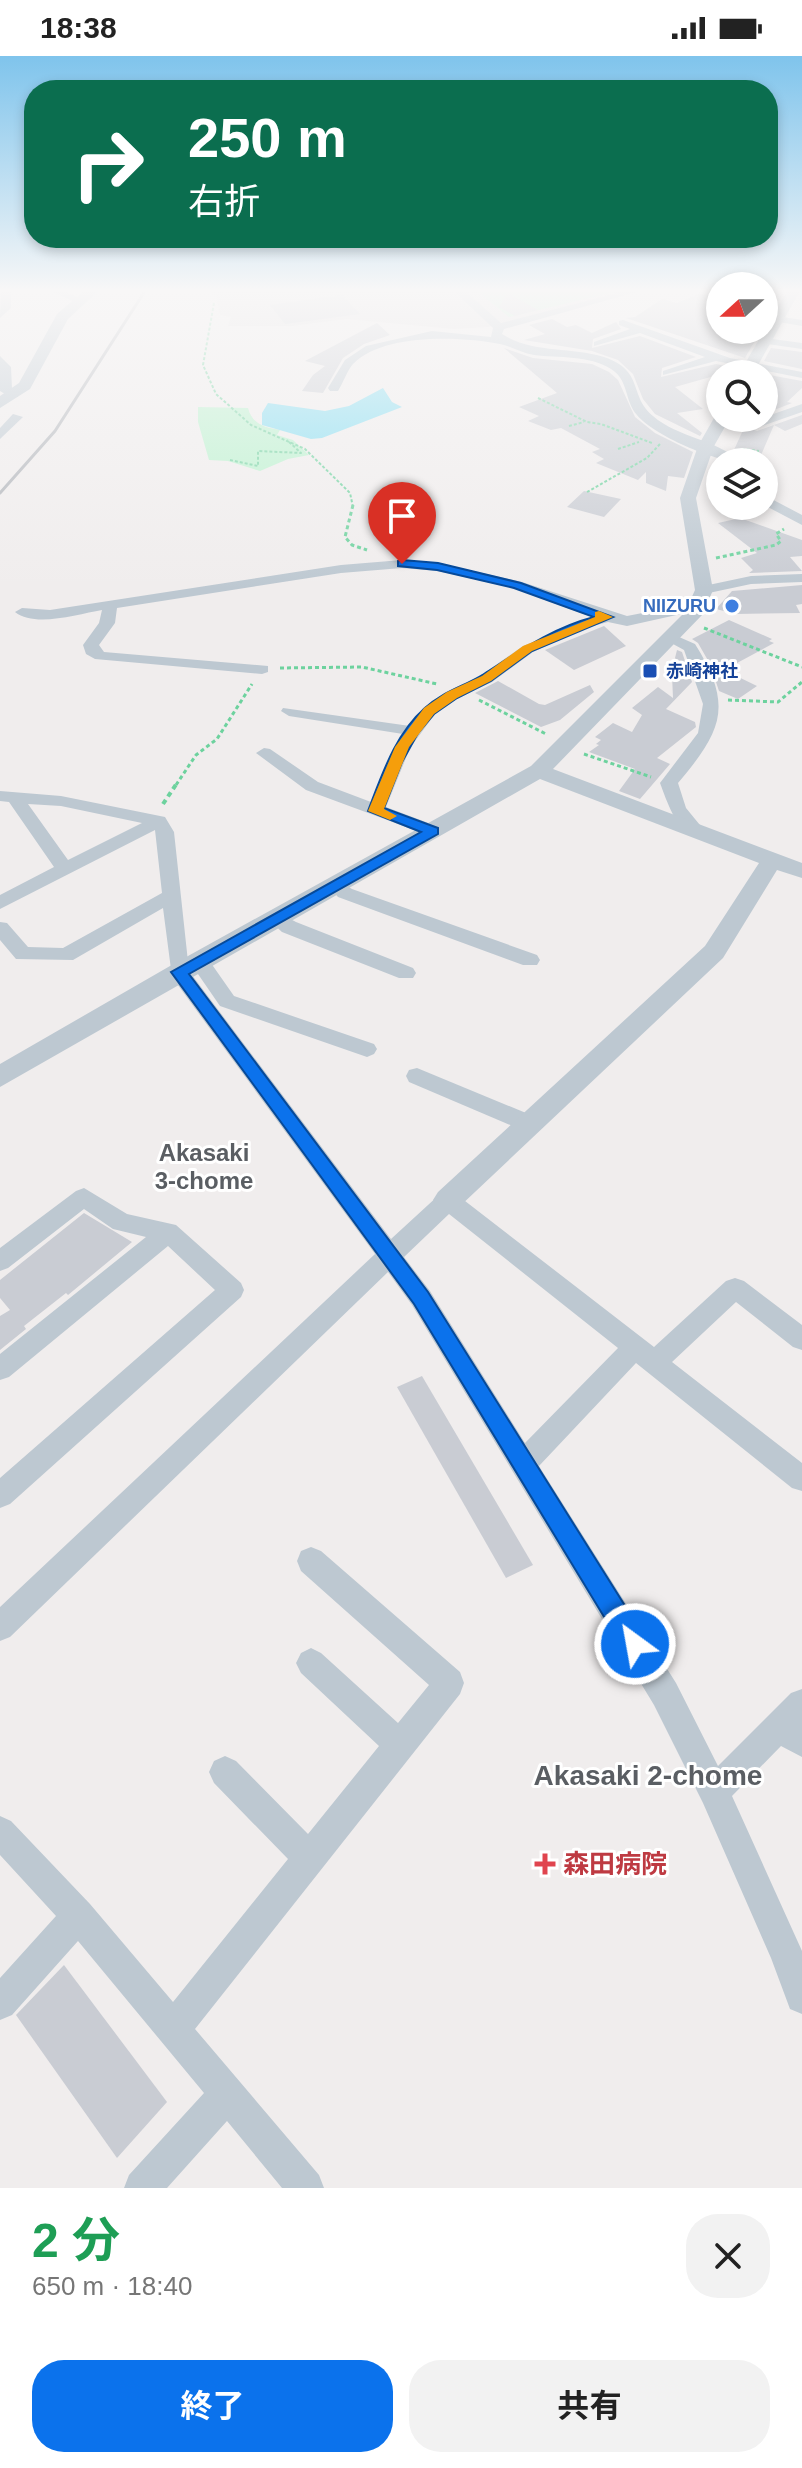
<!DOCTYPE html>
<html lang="ja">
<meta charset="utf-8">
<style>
body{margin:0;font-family:Helvetica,"Noto Sans JP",sans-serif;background:#f2f2f2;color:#222;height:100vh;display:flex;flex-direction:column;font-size:30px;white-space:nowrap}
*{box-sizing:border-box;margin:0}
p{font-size:26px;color:#767676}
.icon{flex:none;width:44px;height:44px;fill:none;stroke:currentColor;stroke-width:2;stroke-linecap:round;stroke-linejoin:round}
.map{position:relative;height:2132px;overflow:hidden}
.drawer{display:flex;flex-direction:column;background:#fff;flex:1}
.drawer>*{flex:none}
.banner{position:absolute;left:24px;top:24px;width:754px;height:168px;border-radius:32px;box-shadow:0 4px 12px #0003;background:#0b6e4f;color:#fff;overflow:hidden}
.needle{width:52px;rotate:249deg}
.buttons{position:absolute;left:706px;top:216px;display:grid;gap:16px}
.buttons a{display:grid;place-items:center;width:72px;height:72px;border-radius:50%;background:#fff;box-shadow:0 4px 12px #0003;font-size:40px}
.pin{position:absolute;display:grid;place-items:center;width:68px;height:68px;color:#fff;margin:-82px -34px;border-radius:50% 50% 50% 0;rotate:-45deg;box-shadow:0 0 8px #0007}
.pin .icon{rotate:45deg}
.me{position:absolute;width:88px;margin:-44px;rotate:328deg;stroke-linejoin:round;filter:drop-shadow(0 0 6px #0008)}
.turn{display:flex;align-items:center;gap:28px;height:168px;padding:0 32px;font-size:36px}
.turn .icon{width:104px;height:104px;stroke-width:2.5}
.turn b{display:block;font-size:56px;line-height:68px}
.round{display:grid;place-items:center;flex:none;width:84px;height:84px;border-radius:32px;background:#f2f2f2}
.overview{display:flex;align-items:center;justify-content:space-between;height:136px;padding:0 32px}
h1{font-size:48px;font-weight:700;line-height:60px;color:#1e9e55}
.action{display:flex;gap:16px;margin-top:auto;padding:16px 32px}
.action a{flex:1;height:92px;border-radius:32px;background:#0b72ec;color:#fff;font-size:32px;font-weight:700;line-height:92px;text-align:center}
.action a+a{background:#f2f2f2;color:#222}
.status{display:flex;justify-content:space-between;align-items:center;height:56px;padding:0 40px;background:#fff;direction:ltr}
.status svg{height:22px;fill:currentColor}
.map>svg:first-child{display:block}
</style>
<div class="status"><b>18:38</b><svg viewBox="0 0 49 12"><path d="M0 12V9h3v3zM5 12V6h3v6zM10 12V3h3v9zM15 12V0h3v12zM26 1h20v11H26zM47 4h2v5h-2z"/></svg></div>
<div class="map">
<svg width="802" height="2132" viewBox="0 0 802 2132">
<rect width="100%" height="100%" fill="#f0eded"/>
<polygon fill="#e1dedf" points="210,235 628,235 488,271 454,273 346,263 292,270 228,270 231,261 220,259 216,240"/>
<g fill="#b8f2cd">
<polygon points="477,235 619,235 509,261"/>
<path d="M198,351L248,352C252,368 265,372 280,374L277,379L293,384L309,399L288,403L260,415L228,405L209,404L198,366Z"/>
</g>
<polygon fill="#81ddf2" points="383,332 392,346 402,351 322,382 311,383 262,369 262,357 268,347 325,355 349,350"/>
<g fill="#c9ccd3">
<polygon points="508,237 538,254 515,260 499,251"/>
<polygon points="701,237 720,244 720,274 761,274 745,302 626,262 635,261 662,243 677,247"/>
<polygon points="342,239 360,258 285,268 270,249"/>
<polygon points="552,263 567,271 576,269 592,277 616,266 621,273 593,283 592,292 640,280 696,301 662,312 661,321 716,308 739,313 675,331 703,353 677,357 702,377 700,380 655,358 643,343 633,318 618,304 592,295 524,284 545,278 529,269"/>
<polygon points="377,267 390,279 364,288 343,302 323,337 302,335 313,319 325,310 305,305"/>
<polygon points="504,292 533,302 592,308 609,316 618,324 635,361 655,377 693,396 684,422 668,420 666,435 646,427 646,416 638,424 596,407 604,403 592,396 600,393 561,372 551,374 528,365 539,360 519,351 557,337"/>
<polygon points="771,292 802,296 802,313 764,305"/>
<polygon points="764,318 802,325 802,332 787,346 792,347 764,358"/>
<polygon points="802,359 802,368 785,375 774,369 758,406 743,406 733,396 745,370 757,375"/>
<polygon points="584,435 621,443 604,461 567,451"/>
<polygon points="740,462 802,484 802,500 790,501 802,515 749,517 753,514 741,502 757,497 718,467"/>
<polygon points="802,529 802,548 796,549 800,557 735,558 716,553 732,535"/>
<polygon points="729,564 772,583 769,585 774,587 724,614 757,630 738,643 719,635 710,608 698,587 692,583"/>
<polygon points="604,570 626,590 574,614 545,594"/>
<polygon points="677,594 682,596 692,626 666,653 695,666 696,671 657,702 670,708 640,743 619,735 635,713 589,696 599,689 596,688 601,684 595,681 613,667 632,676 642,659 632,652 658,631 673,642 672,619 682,611 675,602"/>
<polygon points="498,625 539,648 545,649 590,629 594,636 560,664 541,671 475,637"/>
<polygon points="84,1157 132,1186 68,1239 66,1237 24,1270 26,1273 0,1294 0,1260 10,1254 0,1242 0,1224"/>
<polygon points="422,1320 533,1509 506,1522 397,1331"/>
<polygon points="64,1909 167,2046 117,2102 16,1959"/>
</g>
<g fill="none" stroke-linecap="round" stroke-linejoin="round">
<g stroke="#6dd29e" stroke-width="2" stroke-dasharray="3 2" stroke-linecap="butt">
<polyline points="214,247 203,309 216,338 251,369 305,393 350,437 353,451"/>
<polyline points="538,342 587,366 601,368 652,387"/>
<polyline points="569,370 584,366"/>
<polyline points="618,393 639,386"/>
<polyline points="742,393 759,395"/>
<polyline points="230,404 258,410 258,395 301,397 287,384"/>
<polyline points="587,436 647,402 660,388"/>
</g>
<g stroke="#6dd29e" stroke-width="3" stroke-dasharray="4 3" stroke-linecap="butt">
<polyline points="353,449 345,481 352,489 367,494"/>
<polyline points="716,502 776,489 781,485 776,478 784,473"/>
<polyline points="704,572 802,611"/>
<polyline points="280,612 362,611 437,628"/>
<polyline points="479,644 546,678"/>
<polyline points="728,644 778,646 802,626"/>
<polyline points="584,698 651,721"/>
<polyline points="176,729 196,699 217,683 252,628"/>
</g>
<polyline stroke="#6dd29e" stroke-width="4" stroke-dasharray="5 4" stroke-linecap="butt" points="163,748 177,727"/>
<g fill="#bdc8d1" fill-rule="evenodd">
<polygon points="1,235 11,235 11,252 0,262"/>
<polygon points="50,235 63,235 84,244 75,246"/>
<path d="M454,235H465L501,267L625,235H640L504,273L502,278C534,298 569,290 604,301C645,315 628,339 653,360C678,382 717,383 740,406C716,406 653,379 637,359C624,344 629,324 611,313C589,299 559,302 534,299C522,297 511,290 500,288C462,280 382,277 353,308C347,315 343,327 338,335H330L328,332L345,304L366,290L432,275L491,281L493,272Z"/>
<polygon points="777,260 802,264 802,270 773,265 772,263"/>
<polygon points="623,264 730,302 802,316 802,322 716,305 663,319 663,315 705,301 640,277 594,290 594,286 630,273 619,269 619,265"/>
<polygon points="765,282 802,287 802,293 761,287 761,283"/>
<polygon points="0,300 11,311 12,333 18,335 18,341 10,341 0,335"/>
<polygon points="802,348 802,356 756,372 736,362 756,364"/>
<polygon points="13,358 23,361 0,383 0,372"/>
<polygon points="764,439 802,459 802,469 764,449"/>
<path d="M402,504L438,507L522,526L627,560L699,546L706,550L699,554L627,570L608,566L585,572L533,596L492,626L458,642L435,658L410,692L386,751L439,771L442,775L439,779L433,781L306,734L256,697L264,692L270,693L318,726L371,746L394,691L403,678L289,660L281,655L283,652L410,670L423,652L446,636L480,620L523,590L592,561L513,532L438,515L402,512L341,517L117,552L115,567L99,589L104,596L268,610V616L262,618L95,603L86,598L83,589L99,567L102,554C78,558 35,572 15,556L22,552L50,554L341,509Z"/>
<polygon points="802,518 802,526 751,528 704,538 697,534 699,531 751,520"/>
<path d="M670,577L695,588C734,650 722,675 678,727L686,752L704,774L695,780C675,773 667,745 660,727L698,677L703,648L684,594L662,582Z"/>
<path d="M0,735L61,740L165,761L174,776L189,915L391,1183L440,1138L448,1135L456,1138L654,1291L726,1225L735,1222L744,1225L802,1269V1294L793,1291L736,1246L672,1306L802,1407V1435L792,1432L636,1307L539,1410L676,1627L718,1710L791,1637L802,1633V1701L781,1690L732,1740L802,1895V1958L790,1953L771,1902L703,1747L654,1649L412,1249L388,1216L10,1581L0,1585V1551L375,1198L172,921L163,852L73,904L16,903L0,884V866L7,867L28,891L63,892L162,837L155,774L0,853V839L54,811L9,746L0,745ZM28,748L61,750L142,767L68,804ZM449,1158L618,1292L525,1387L430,1235L404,1201Z"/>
<polygon points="336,823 352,833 537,899 540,904 537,909 523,909 338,841 327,829"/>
<polygon points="277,856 296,866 413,912 416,917 413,922 399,922 282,876 267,862"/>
<polygon points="199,898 206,900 234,940 374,988 377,993 374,998 367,1001 220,950 189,905"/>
<polygon points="417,1012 538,1062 541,1068 538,1074 530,1076 522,1074 409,1026 406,1020 409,1014"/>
<polygon points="84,1132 127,1158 176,1169 241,1227 244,1234 241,1241 10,1448 0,1452 0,1422 215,1234 168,1190 9,1321 0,1324 0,1298 146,1181 113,1173 84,1153 8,1212 0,1215 0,1192 76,1135"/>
<polygon points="311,1491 321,1495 460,1616 464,1627 460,1638 195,1973 319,2119 324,2132 282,2132 227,2065 167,2132 124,2132 129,2119 204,2037 78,1885 12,1959 0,1964 0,1922 56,1860 0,1799 0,1760 11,1765 90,1848 173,1946 288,1803 214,1727 209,1716 214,1705 225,1700 236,1705 308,1778 379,1690 301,1617 296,1607 301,1597 311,1592 321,1597 398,1667 429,1629 301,1515 297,1505 301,1495"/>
</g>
<g fill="#bdc8d1" fill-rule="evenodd">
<polygon points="84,235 98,235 68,263 30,333 0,352 0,340 19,327 57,258"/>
<polygon points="787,235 800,235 753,318 739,318"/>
<polygon points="720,358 720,362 730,362 714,390 696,442 713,534 703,558 553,713 802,807 802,822 777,814 723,902 458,1152 448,1156 438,1152 433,1144 438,1136 705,890 759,807 540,723 0,1031 0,1008 170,910 531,710 685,556 695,534 680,442 698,390 714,362"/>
</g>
<polyline stroke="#afb3b9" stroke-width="3" points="0,437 55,375 145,235"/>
</g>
<linearGradient id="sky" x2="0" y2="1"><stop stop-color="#7fc4ec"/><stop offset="0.44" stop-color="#f8f7f7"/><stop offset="1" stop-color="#f8f7f7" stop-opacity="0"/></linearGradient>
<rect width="802" height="533" fill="url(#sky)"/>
<path fill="#0b72ec" stroke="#074a99" stroke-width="2" d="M402,504L438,507L521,527L613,561L532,595L491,625L457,642L434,658L418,677L402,706L384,752L438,772V778L189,918L428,1236L644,1580L647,1588L644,1597L635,1600L626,1597L414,1248L171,916L421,776L368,755C382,719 395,678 425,652C442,636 465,630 484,618C520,595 552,572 594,561L514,532L437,514L398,510V505Z"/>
<polygon fill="#f59e0b" points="599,555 613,561 532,595 491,625 457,642 434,658 409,691 384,753 397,760 390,764 368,755 395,691 424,652 447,636 482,620 523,590 595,561 595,556"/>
<circle fill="#3f7fe0" stroke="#fff" stroke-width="3" cx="732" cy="550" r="8"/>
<rect fill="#1a4fb4" stroke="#fff" stroke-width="3" x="642" y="607" width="16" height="16" rx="4"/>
<path fill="#e0444e" stroke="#fff" stroke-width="3" d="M541 1796h8v8h8v8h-8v8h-8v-8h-8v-8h8z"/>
<g text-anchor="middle" stroke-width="6" stroke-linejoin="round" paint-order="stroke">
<g font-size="18" font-weight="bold" fill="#366cbe" stroke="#fff" text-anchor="end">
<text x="716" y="556">NIIZURU</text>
</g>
<g font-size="18" font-weight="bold" fill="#164399" stroke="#fff" text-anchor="start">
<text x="666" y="621">赤崎神社</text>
</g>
<g font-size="24" font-weight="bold" fill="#5a5e63" stroke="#fff">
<text x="204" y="1105">Akasaki<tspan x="204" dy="28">3-chome</tspan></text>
</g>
<g font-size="26" font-weight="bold" fill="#be3a42" stroke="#fff" text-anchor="start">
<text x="563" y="1817">森田病院</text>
</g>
<g font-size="28" font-weight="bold" fill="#5a5e63" stroke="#fff">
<text x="648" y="1729">Akasaki 2-chome</text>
</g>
</g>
</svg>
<div class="buttons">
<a><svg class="needle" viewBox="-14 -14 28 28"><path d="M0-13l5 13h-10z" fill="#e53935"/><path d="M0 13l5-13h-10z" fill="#767676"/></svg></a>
<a><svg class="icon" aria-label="search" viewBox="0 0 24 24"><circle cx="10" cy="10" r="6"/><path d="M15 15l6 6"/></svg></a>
<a><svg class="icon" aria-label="layers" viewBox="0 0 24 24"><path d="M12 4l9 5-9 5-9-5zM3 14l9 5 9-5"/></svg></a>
</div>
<div class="pin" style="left:402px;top:508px;background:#d93025"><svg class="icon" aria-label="arrive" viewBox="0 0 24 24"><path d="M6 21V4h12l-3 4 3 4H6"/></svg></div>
<svg class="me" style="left:635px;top:1588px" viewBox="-20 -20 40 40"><circle r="17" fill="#0b72ec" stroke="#fff" stroke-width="3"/><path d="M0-11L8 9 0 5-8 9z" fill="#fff"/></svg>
<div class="banner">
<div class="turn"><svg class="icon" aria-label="right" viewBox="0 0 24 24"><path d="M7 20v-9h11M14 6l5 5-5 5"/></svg><div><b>250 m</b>右折</div></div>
</div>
</div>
<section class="drawer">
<div class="overview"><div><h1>2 分</h1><p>650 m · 18:40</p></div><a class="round"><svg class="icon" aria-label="close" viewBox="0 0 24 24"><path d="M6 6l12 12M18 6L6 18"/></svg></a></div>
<div class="action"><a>終了</a><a>共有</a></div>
</section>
